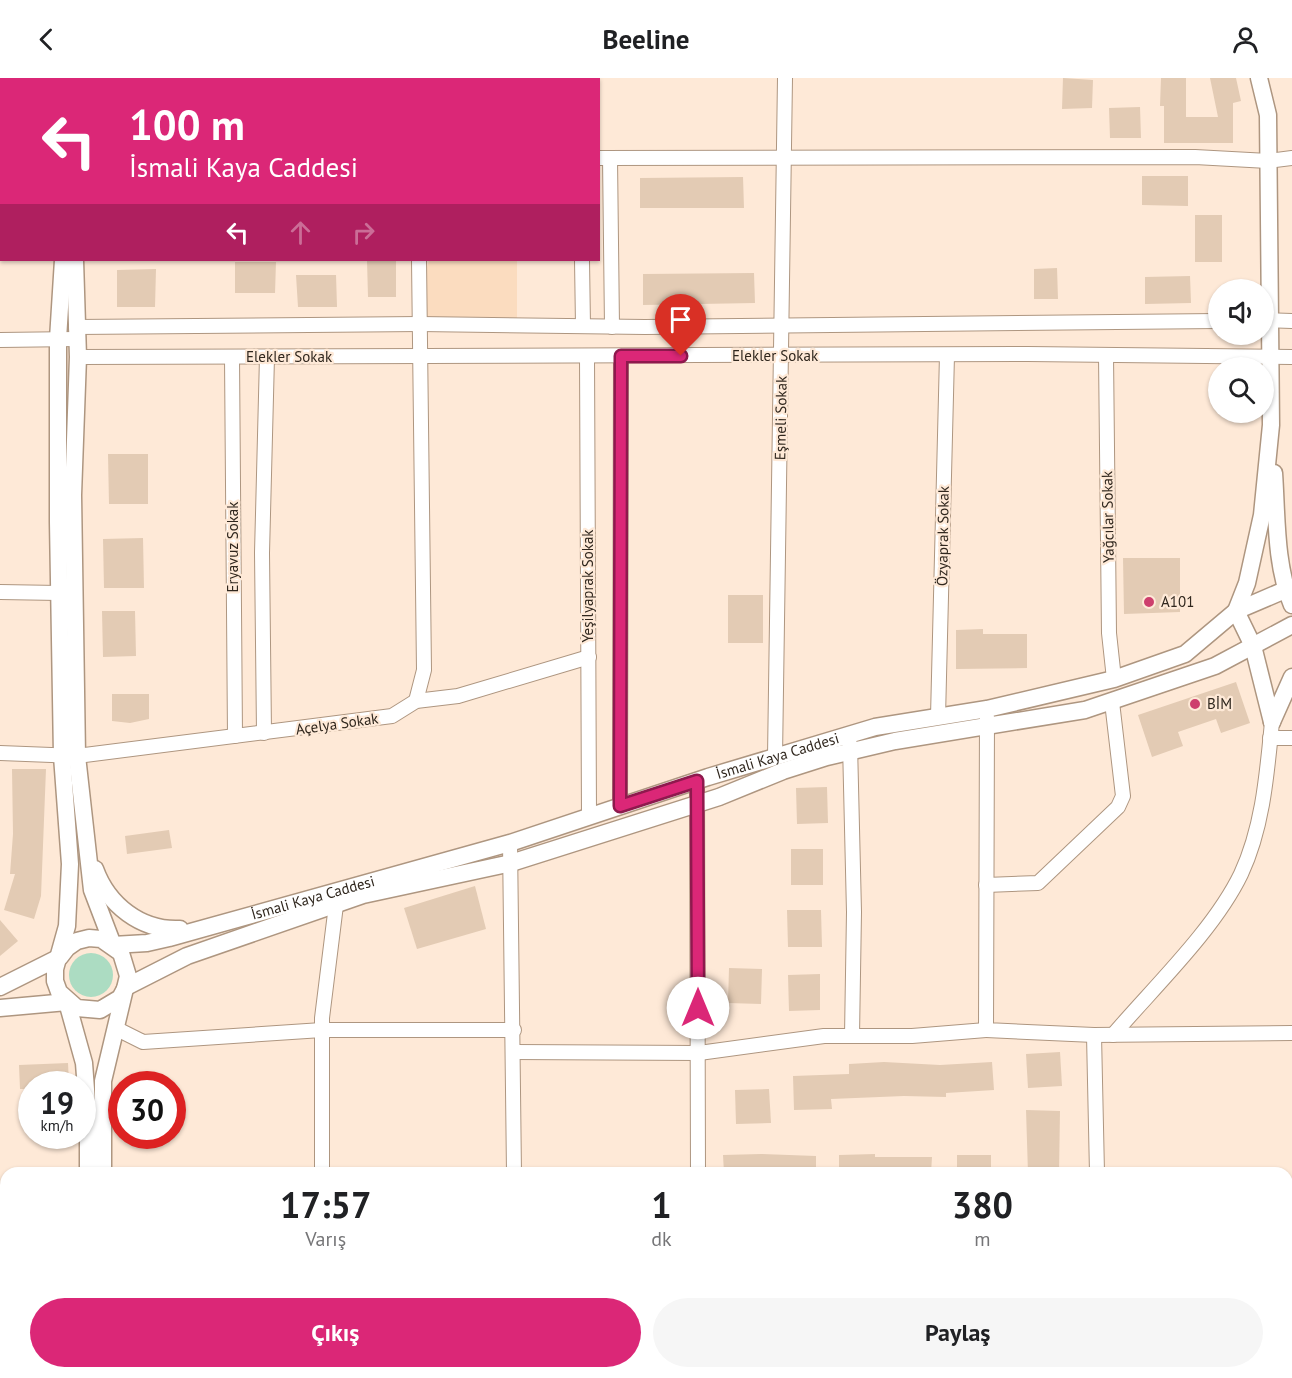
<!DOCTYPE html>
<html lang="tr">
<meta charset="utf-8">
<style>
body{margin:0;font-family:"PT Sans",sans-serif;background:#f6f6f6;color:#202124;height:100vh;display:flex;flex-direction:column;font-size:22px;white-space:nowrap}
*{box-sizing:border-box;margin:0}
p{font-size:20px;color:#757577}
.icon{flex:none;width:33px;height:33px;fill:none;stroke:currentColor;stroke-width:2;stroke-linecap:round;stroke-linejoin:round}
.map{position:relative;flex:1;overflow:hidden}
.side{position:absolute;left:0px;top:1089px;width:1293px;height:212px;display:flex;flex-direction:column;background:#fff;border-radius:18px 18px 0 0;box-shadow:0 2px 4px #0004}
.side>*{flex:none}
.top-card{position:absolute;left:0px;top:0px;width:600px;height:183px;box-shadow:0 2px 4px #0004;background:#db2777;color:#fff;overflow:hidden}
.controls{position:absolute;left:1208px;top:201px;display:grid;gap:12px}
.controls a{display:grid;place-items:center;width:66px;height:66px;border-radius:50%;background:#fff;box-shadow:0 2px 4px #0004;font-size:30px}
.speed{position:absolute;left:18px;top:993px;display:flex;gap:12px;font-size:30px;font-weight:700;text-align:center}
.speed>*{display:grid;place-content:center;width:78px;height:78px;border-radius:50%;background:#fff;box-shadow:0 2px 4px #0004;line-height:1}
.speed small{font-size:15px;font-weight:400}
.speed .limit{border:9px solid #d22;background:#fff;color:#111}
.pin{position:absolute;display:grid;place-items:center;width:51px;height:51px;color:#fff;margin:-62px -26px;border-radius:50% 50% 50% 0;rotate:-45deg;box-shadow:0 0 6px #0007}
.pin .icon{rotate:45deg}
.me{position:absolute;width:66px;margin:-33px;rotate:0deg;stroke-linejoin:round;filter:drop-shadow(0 0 4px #0008)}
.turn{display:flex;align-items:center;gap:21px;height:126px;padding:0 30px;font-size:27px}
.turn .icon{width:78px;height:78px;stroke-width:2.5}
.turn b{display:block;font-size:42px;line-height:51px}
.lanes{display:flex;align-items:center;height:57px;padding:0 30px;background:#0003;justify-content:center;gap:30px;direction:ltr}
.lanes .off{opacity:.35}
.eta{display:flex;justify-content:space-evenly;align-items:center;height:102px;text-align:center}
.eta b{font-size:36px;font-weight:600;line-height:42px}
.cta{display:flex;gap:12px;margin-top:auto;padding:12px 30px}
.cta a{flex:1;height:69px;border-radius:36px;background:#db2777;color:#fff;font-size:24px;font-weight:600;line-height:69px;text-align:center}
.cta a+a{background:#f6f6f6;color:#202124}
header{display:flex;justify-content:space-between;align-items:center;height:78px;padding:0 30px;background:#fff;font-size:27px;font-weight:600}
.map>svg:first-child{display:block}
</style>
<header><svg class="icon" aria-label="back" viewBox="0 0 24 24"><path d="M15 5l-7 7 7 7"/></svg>Beeline<svg class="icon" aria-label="person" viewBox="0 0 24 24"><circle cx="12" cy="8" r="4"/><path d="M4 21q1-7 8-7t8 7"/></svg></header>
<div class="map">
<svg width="1292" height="1300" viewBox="0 0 1292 1300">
<rect width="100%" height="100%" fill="#fee9d7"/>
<polygon fill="#fbdcbf" points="429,182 517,182 517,242 426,244 426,193"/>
<g fill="#acdcc2">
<circle cx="91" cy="897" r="22"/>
<polygon points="687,1294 687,1300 529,1300 529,1294"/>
</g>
<g fill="#e3cbb4">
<polygon points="1063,0 1093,2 1092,30 1062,31"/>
<polygon points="1161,0 1186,0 1186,39 1218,39 1210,0 1236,0 1241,23 1233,25 1233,65 1164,65 1164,28 1160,28"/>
<polygon points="1140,29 1141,60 1110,60 1109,30"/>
<polygon points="1142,98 1188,98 1188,128 1142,127"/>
<polygon points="743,99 744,130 640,130 640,100"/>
<rect x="1195" y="137" width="27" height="47"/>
<polygon points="367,182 396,182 396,219 368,219"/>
<polygon points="235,184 276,184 275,215 235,215"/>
<polygon points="1057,190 1058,221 1034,221 1034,191"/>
<polygon points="156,191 155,229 117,229 117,192"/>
<polygon points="754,195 755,225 643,227 643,196"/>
<polygon points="296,197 336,197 337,229 298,229"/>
<polygon points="1190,198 1191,225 1145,226 1145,199"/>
<polygon points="108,376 148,376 148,426 109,426"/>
<polygon points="143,460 144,510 104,510 103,461"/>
<polygon points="1123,480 1180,480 1180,534 1124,536"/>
<rect x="728" y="517" width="35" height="48"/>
<polygon points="102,533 135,533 136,578 103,579"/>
<polygon points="983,551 983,556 1027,556 1027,590 956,591 956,552"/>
<polygon points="1236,604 1250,645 1221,655 1216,641 1178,654 1183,668 1152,679 1138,637"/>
<polygon points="112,616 149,616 149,641 130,645 112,643"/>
<polygon points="12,691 46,691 41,818 34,841 4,832 15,796 10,796 13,756"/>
<polygon points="827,709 828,745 797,746 796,710"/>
<polygon points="169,752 172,770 127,776 125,758"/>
<rect x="791" y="771" width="32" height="36"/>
<polygon points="475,808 486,851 417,871 404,830"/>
<polygon points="787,832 821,832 822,869 788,869"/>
<polygon points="0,842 18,863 0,878"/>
<polygon points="729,890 762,891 761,926 728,925"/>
<polygon points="820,896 820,932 789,933 788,897"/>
<polygon points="1060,974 1062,1008 1028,1010 1026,976"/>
<polygon points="884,984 940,987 992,984 994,1012 946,1015 946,1019 904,1018 831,1021 832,1031 794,1032 793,998 849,996 849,986"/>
<polygon points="68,985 69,1006 32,1006 32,1011 20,1011 19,987"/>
<polygon points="769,1011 771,1045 736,1046 735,1012"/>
<polygon points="1026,1032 1060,1033 1059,1095 1028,1095"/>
<polygon points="761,1076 816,1078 816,1095 724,1095 723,1077"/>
<polygon points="875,1076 875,1079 932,1079 931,1095 839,1095 839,1077"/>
<rect x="957" y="1077" width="34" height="18"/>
</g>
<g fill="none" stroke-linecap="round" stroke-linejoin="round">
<defs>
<g id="minor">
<polyline points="524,0 525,2"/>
<polyline points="99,2 100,0"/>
<polyline points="417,2 417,0"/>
<polyline points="598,80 1195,79 1268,83 1292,80"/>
<polyline points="610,80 612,249"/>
<polyline points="582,182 583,248"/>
<polyline points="1263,242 1292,243"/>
<polyline points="76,249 420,246 645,249 1218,243"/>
<polyline points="0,262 76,261"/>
<polyline points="1106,277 1109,555 1114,601"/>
<polyline points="587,278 589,738"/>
<polyline points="78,279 1028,276 1292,279"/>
<polyline points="232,279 235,658"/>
<polyline points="0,514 59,515"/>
<polyline points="416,623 424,592 419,182"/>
<polyline points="938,639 947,277"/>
<polyline points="987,639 986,952 1094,957 1292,955"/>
<polyline points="264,655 262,475 267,279"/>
<polyline points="1270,660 1292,660"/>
<polyline points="850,666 854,834 852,958"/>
<polyline points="0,675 77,678 392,638 416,623 458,618 589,579"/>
<polyline points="775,679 785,0"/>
<polyline points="697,703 698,1095"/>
<polyline points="620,728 621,278"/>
<polyline points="510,765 514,1095"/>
<polyline points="986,807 1038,805 1118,729 1123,718 1112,624"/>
<polyline points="117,951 143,964 322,952 514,952"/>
<polyline points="1094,957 1097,1095"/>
<path d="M1113,957C1154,909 1214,852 1241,796C1263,749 1267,695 1272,644"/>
<polyline points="514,974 699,975 824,958 912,958 986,952"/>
<polyline points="322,1095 322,940 337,819"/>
<polyline points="1287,1149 1292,1150"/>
<polyline points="0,1160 6,1160"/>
<polyline points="325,1294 326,1300"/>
<polyline points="515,1294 515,1300"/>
<polyline points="699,1294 699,1300"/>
<polyline points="763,1294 768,1300"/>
<polyline points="1099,1294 1099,1300"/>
</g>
<g id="tertiary">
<polyline points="1259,0 1268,37 1271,347 1262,437 1247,505 1236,533 1253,568 1272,644"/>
<polyline points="0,25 2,26"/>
<polyline points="0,49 2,50"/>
<polyline points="63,182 58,261 58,444 62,678 70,786 67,848 55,891 55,903 59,914 77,930 100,932 120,920 126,909 187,878 363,817 511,785 719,719 783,693 827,679 895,663 1085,632 1215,588 1292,547"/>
<polyline points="75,182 78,279 73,417 77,678 92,812 113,867"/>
<path d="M1274,395C1277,438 1275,487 1292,527"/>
<polyline points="1272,644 1292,599"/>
<path d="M95,791C108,827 141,853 180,851"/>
<path id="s1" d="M113,867L147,865L169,860L510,765L708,699L875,649L987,631L1114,601L1185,576L1236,533L1292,509"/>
<polyline points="0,909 60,879 67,870 77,863 89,860 101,861 121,875 128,898 103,1003 103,1095"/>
<polyline points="67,924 84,985 88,1038 88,1095"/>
<polyline points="0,930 67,924"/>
<polyline points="106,1294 106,1300"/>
<polyline points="86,1300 86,1294"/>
</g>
</defs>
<use href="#minor" stroke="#ae9680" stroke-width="16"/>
<use href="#tertiary" stroke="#ae9680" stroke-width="19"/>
<use href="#minor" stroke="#fff" stroke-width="14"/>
<use href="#tertiary" stroke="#fff" stroke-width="16"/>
</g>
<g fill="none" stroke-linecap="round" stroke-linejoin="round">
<defs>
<polyline id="route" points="681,278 621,278 620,728 697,703 698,930"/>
</defs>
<use href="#route" stroke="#8e194d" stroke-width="15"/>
<use href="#route" stroke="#db2777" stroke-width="10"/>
</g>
<g fill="#cd3f6d" stroke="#fee9d7" stroke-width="2">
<circle cx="1149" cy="524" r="6"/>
<circle cx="1195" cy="626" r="6"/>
</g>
<g text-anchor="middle" stroke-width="4.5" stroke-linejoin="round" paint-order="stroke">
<g font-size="15" fill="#30271e" stroke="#fee9d7">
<text x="775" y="283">Elekler Sokak</text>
<text x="289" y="284">Elekler Sokak</text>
<text transform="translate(781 340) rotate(-89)" y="5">Eşmeli Sokak</text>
<text transform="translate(1108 439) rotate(-91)" y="5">Yağcılar Sokak</text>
<text transform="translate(943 458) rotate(-89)" y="5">Özyaprak Sokak</text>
<text transform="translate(233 469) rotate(-90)" y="5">Eryavuz Sokak</text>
<text transform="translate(588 508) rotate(-90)" y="5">Yeşilyaprak Sokak</text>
<text transform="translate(337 646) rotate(-8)" y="5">Açelya Sokak</text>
<text dy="5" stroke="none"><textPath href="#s1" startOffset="692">İsmali Kaya Caddesi</textPath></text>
<text dy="5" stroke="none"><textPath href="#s1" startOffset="206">İsmali Kaya Caddesi</textPath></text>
</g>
<g font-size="15" fill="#30271e" stroke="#fee9d7" text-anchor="start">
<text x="1161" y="529">A101</text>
<text x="1207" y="631">BİM</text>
</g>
</g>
</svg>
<div class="controls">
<a><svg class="icon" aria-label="sound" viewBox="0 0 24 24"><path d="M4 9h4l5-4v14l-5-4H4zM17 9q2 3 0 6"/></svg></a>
<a><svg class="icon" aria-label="search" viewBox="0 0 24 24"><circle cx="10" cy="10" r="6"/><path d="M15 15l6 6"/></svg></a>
</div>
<div class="speed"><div>19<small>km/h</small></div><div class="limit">30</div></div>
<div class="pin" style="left:681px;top:278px;background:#d93025"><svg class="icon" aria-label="arrive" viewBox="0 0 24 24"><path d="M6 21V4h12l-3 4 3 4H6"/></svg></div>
<svg class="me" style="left:698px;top:930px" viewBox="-20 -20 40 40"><circle r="19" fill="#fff"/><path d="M0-13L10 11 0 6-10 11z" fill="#db2777"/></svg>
<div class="top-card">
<div class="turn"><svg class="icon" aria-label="left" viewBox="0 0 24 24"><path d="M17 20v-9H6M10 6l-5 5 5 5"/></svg><div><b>100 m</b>İsmali Kaya Caddesi</div></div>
<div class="lanes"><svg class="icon" aria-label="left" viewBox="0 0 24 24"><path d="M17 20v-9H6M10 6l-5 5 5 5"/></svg><svg class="icon off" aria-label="ahead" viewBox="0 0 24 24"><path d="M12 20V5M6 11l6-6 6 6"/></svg><svg class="icon off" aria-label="right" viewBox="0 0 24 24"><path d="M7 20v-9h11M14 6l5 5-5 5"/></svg></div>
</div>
<section class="side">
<div class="eta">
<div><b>17:57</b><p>Varış</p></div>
<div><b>1</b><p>dk</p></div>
<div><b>380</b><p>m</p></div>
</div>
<div class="cta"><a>Çıkış</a><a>Paylaş</a></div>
</section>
</div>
